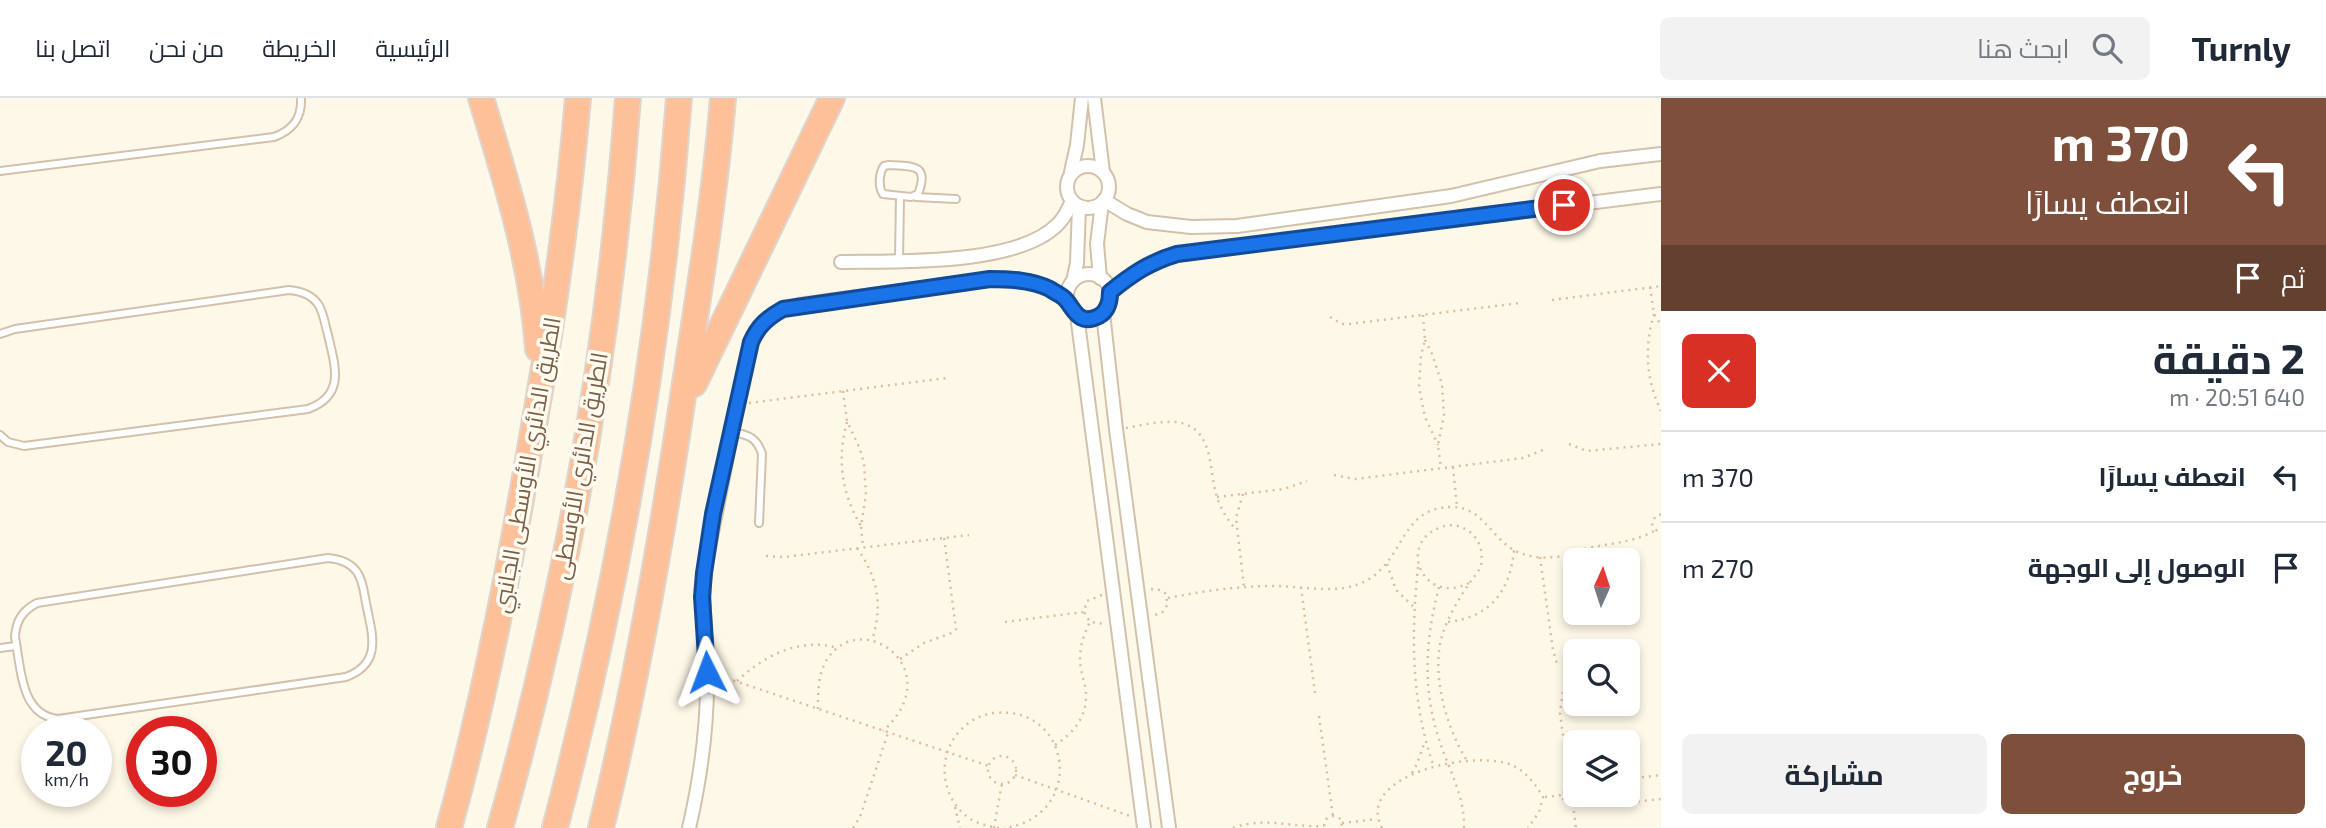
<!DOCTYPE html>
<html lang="ar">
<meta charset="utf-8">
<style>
body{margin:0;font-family:"Exo 2",Cairo,sans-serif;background:#f2f2f3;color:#1f2937;direction:rtl;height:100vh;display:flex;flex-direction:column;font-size:26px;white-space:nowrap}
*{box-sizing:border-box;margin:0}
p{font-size:23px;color:#747a83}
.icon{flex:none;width:38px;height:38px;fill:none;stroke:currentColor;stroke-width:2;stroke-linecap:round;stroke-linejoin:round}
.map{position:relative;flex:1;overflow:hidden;direction:ltr}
.details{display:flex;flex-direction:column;background:#fff;width:665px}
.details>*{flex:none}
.top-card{background:#7e503c;color:#fff;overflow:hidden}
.needle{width:46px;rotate:3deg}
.tools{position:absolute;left:1563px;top:450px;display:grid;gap:14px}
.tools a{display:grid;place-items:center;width:77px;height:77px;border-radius:10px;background:#fff;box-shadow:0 4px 10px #0003;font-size:35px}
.speed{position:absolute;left:21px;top:618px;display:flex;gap:14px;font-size:35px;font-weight:700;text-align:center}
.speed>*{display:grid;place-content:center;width:91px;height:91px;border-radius:50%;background:#fff;box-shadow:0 4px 10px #0003;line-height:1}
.speed small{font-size:18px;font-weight:400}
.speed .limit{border:10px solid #d22;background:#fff;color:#111}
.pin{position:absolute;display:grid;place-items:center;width:60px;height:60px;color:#fff;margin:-30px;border:4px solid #fff;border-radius:50%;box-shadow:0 2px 7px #0007}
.me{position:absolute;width:77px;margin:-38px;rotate:357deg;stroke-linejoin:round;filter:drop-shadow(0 0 5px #0008)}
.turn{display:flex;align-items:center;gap:24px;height:147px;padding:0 21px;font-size:32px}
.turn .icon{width:91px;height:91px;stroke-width:2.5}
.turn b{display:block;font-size:49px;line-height:60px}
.then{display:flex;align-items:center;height:66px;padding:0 21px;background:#0003;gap:14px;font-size:26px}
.round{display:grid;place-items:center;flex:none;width:74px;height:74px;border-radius:10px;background:#f2f2f3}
.headline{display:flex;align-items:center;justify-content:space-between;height:119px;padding:0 21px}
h1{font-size:42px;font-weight:700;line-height:52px}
.primary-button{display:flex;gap:14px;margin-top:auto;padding:14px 21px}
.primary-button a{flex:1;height:80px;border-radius:10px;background:#7e503c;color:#fff;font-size:28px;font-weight:700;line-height:80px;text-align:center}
.primary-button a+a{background:#f2f2f3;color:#1f2937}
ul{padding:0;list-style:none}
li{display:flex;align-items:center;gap:21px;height:91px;padding:0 21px;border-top:2px solid #e0e1e3}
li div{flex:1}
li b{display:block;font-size:26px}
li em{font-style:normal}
header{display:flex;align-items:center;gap:42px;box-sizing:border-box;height:98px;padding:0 35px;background:#fff;border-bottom:2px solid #e0e1e3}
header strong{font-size:33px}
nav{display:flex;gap:38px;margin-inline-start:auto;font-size:24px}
.search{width:490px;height:63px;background:#f2f2f3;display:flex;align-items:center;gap:18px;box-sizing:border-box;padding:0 24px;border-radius:10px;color:#747a83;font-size:26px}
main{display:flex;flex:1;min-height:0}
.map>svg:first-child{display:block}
</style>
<header>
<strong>Turnly</strong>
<div class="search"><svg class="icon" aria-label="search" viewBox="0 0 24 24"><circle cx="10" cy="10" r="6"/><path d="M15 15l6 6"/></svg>ابحث هنا</div>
<nav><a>الرئيسية</a><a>الخريطة</a><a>من نحن</a><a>اتصل بنا</a></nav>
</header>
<main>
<section class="details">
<div class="top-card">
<div class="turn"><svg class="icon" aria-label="left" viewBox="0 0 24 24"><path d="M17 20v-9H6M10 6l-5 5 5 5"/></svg><div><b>370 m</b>انعطف يسارًا</div></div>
<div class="then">ثم<svg class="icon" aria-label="arrive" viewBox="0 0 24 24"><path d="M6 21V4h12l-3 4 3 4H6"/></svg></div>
</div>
<div class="headline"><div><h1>2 دقيقة</h1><p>640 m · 20:51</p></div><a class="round" style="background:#d93025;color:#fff"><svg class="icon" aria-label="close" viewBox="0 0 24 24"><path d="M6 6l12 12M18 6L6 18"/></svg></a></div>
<ul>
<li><svg class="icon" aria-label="left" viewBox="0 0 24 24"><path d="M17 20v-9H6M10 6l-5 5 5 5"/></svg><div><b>انعطف يسارًا</b></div><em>370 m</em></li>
<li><svg class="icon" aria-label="arrive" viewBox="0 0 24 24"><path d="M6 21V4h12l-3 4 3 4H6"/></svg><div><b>الوصول إلى الوجهة</b></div><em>270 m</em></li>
</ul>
<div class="primary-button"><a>خروج</a><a>مشاركة</a></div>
</section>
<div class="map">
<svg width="1661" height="730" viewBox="0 0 1661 730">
<rect width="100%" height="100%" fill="#fef8e8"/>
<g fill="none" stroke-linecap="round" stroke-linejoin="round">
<defs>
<g id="lane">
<path d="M889,67C912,68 930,66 918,96L911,99L883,96C878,89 879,75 884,68Z"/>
<path d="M0,73L274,39C293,32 302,20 301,0"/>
<polyline points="916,99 956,101"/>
<polyline points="899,163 900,98"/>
<path d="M0,236L15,231L289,192C300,193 311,196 318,206C324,215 325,227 328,237C335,268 346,297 308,311L24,348L8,344L0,337"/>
<path d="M733,334C749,337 757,340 762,356L759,425"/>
<path d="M328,460C339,461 350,464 357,474C363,482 364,495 366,505C372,536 383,565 346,579L58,621C20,617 21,569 15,539C16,523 22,513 37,505Z"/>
<polyline points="0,550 16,548"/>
</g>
<g id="street">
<polyline points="1094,0 1103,74"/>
<circle cx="1088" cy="89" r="21"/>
<polyline points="1071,74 1077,47 1082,0"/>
<polyline points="1104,102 1127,116 1147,124 1191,129 1237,128 1451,98 1600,63 1661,56"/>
<path d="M841,164C896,163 1018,168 1058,126C1065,119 1068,112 1072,103"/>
<circle cx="1089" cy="198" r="22"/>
<polyline points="1100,180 1097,146 1102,105"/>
<polyline points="1073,183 1077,165 1079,108"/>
<path d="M1110,194C1132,176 1150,164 1177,156L1661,96"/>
<polyline points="1103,215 1116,331 1169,730"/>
<polyline points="1077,217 1144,730"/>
<path d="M689,730C701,678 708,626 707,573C706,540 702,508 704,475L744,273C753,236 758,216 799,207L990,181L1029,184L1048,190L1067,201"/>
</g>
<g id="highway">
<path d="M481,0C506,83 532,164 538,251"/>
<polyline points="694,286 832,0"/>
<path d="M449,730C487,592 513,451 537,310C555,207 569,104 578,0"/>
<path d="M500,730C567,492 610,246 628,0"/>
<path d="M555,730C618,491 661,246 679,0"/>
<path d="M601,730C634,596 658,461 679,325C695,217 714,109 723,0"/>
</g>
</defs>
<use href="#lane" stroke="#d2c1ab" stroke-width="10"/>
<use href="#street" stroke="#d2c1ab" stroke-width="16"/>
<use href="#highway" stroke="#ddd6cf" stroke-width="28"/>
<g stroke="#dcbe9f" stroke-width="2.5" stroke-dasharray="2 5" stroke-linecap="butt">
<polyline points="1650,189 1654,216 1661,227"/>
<polyline points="1552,202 1661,188"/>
<path d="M1654,216C1644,250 1646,281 1661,313"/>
<polyline points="1423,217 1425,242 1421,257 1419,289 1425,319 1438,347"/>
<polyline points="1330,219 1342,226 1349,226 1520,205"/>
<polyline points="1425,242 1432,256 1442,286 1444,317 1438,347 1441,371"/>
<polyline points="843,293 847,323 860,351 864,366 866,397 861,428 863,449"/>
<polyline points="749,305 947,280"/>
<path d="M847,324C837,361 841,394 861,428"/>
<path d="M1126,330C1142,327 1159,323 1176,324C1215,329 1208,371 1217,399C1221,412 1228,422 1236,432"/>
<polyline points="1569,346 1587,353 1661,346"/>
<polyline points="1453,369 1457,409"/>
<polyline points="1334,377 1355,381 1523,360 1543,352"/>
<polyline points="1243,396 1236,420 1244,489"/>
<polyline points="1217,399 1284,391 1307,383"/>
<polyline points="1661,416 1655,419 1652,426 1656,432 1661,434"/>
<path d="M857,450C878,479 883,509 872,542"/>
<polyline points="766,458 784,459 969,437"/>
<polyline points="1540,459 1553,552 1557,566"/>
<polyline points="1387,466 1396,492 1416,511"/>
<path d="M1418,469C1411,537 1411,604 1434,669"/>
<polyline points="1301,489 1315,595"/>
<path d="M1439,489C1426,539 1422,588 1438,638C1447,669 1465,696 1464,730"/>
<polyline points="1151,491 1160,492 1165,495 1168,506 1162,515 1151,518"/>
<polyline points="1102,497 1087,503 1084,514 1090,524 1105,526"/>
<path d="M1168,500C1203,493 1238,488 1274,488C1302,488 1333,496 1359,486C1406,468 1397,408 1453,409C1482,410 1490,437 1512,451C1524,458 1539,461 1553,459C1564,459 1574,454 1584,451C1609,445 1633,445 1656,432"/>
<polyline points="1005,524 1084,514"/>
<path d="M1448,524C1491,519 1510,493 1514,452"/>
<polyline points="900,561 924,545 954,534 956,531 944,439"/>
<polyline points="720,578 989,668"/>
<path d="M737,583C765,557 800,539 838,550"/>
<polyline points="1563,594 1560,615 1570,688"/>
<path d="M818,611C818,595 818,577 826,563C859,507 951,571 883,633"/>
<polyline points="1319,618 1333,718"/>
<path d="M1055,647C1076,634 1090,614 1085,588C1083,579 1080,570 1080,561C1080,548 1084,536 1090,524"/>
<circle cx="1002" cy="672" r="14"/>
<path d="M1466,661C1446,629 1430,573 1443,535C1448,519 1459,500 1469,486C1473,479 1478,475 1481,468C1483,455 1481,443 1470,434C1461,427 1449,425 1439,430C1397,446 1423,508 1469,485"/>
<polyline points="1412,675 1417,666 1425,643"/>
<polyline points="1015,677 1130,718"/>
<polyline points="1628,681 1661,677"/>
<polyline points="1575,689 1570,688 1564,691 1563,701 1573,706 1579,703 1581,696"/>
<polyline points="1604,696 1632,704 1661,701"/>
<polyline points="1545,699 1562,697"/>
<polyline points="1573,706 1576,730"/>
<polyline points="955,709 960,730"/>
<polyline points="1342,725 1377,721"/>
<polyline points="1324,728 1326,721 1333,718 1341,721 1342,730"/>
<polyline points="853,730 860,719 888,635"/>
<polyline points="994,730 1002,685"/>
<path d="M999,730C988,728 978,726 969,720C943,702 937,664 955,639C964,626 979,616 995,615C1073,607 1086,719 1004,730"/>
<path d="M1233,730C1266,718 1292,730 1324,728"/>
<path d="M1382,730C1353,676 1478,650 1514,668C1527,675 1536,687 1543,699L1539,714L1528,730"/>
</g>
<use href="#lane" stroke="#fff" stroke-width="6"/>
<use href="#street" stroke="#fff" stroke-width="12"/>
<use href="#highway" stroke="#fdc099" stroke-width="24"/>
</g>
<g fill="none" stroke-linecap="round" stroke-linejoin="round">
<defs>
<path id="route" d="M707,574L702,499L704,475L713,416L751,244C758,228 767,220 783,211L990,181C1010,181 1032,182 1050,191C1054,194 1061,197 1064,200C1074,209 1077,229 1099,218C1108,213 1110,203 1110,194C1132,176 1150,164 1177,156L1564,107"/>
</defs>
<use href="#route" stroke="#114b97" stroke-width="18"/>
<use href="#route" stroke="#1a73e8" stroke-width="12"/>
</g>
<g text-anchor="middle" stroke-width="7" stroke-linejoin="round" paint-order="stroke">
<g font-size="23" fill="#7b6148" stroke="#fffbf0">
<text transform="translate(527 367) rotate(-80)" y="8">الطريق الدائري الأوسطى الجانبي</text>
<text transform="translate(580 368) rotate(-80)" y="8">الطريق الدائري الأوسطى</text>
</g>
</g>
</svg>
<div class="tools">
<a><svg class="needle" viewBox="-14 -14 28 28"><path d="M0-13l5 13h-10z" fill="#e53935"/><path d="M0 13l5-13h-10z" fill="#747a83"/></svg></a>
<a><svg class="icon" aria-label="search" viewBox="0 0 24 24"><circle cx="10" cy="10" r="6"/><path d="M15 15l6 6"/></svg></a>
<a><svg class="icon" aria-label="layers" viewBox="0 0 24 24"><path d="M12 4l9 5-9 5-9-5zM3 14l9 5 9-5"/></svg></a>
</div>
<div class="speed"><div>20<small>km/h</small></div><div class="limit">30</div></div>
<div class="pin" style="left:1564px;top:107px;background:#d93025"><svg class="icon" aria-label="arrive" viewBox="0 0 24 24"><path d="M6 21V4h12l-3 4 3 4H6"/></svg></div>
<svg class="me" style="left:707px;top:574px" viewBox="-20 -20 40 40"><path d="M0-17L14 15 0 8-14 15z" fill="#1a73e8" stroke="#fff" stroke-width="4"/></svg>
</div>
</main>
